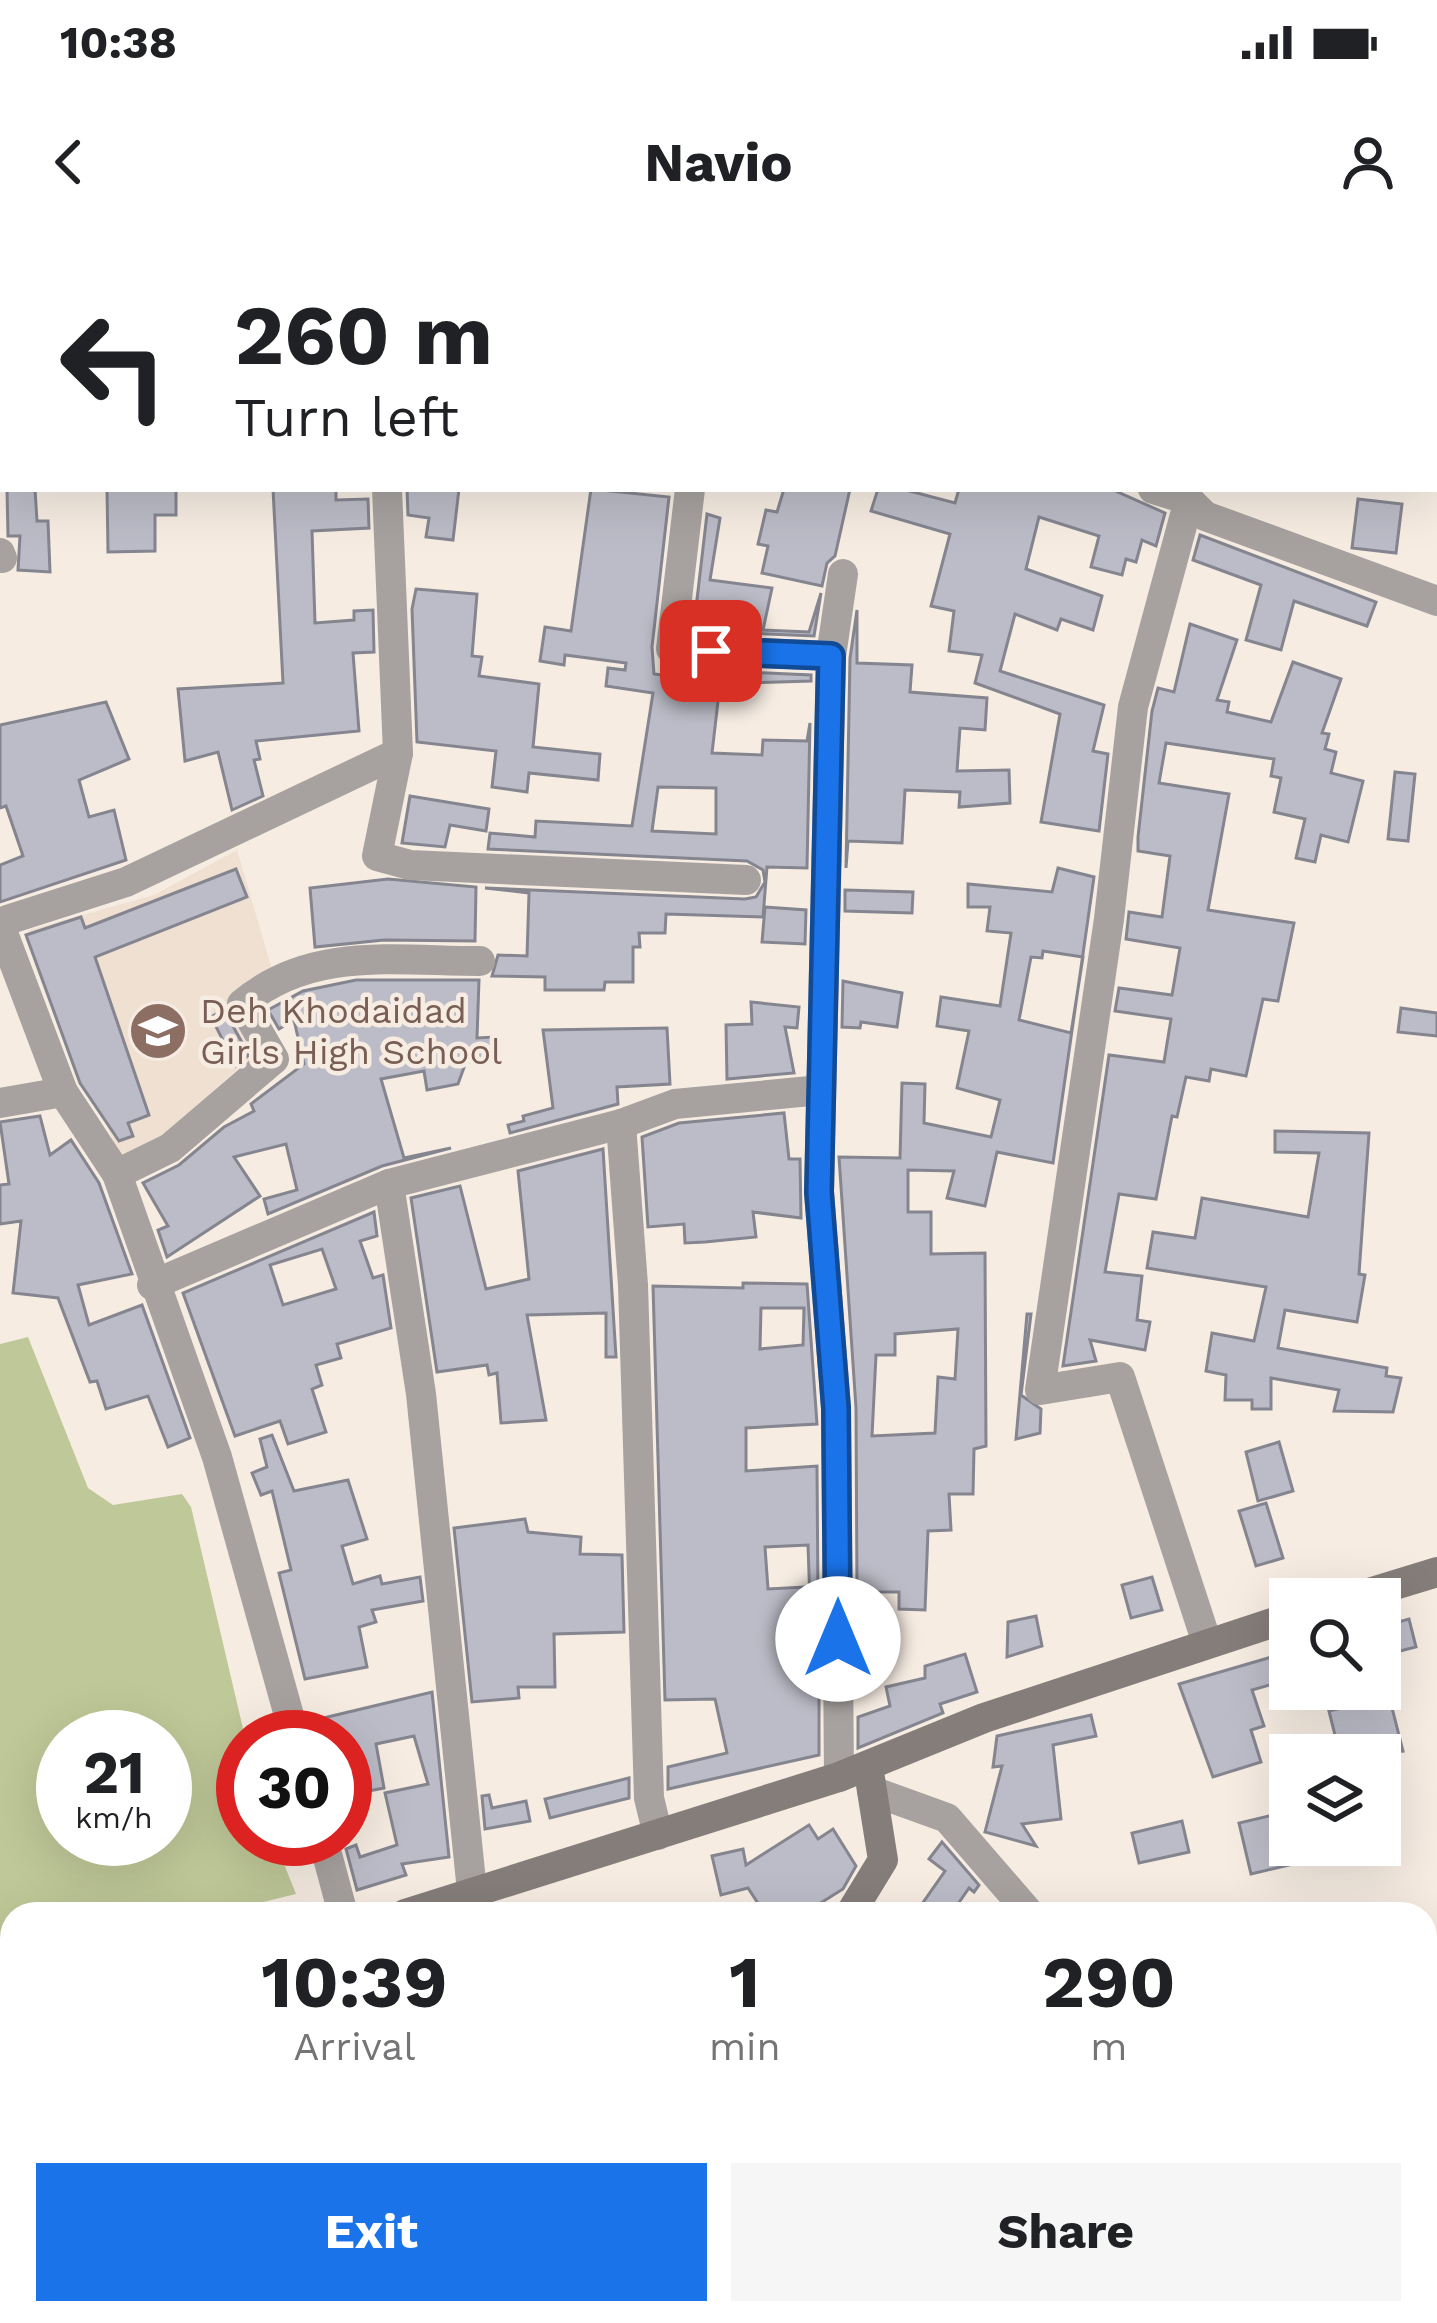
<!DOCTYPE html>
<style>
body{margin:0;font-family:"Work Sans",sans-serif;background:#f6f6f6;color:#202124;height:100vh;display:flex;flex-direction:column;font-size:45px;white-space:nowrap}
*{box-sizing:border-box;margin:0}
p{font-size:39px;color:#757577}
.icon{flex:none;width:66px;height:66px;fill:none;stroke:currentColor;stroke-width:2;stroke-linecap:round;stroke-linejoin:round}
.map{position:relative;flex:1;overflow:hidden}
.panel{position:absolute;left:0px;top:1662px;width:1437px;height:423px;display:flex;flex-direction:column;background:#fff;border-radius:36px 36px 0 0;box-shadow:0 12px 48px #0002}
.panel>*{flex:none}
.hud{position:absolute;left:0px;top:0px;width:1437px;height:252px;box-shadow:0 12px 48px #0002;background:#fff;color:#202124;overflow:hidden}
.tools{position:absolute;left:1269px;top:1338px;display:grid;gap:24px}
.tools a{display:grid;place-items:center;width:132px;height:132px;border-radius:0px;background:#fff;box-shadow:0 12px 48px #0002;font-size:60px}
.speed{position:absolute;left:36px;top:1470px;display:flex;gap:24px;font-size:60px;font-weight:700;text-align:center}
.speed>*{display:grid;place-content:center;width:156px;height:156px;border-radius:50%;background:#fff;box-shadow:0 12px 48px #0002;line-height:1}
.speed small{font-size:30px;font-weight:400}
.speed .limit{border:18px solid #d22;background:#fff;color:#111}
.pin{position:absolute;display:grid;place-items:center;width:102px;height:102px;color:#fff;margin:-51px;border-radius:24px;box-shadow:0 6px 18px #0006}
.me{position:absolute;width:132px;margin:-66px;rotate:0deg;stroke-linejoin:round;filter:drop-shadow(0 0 9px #0008)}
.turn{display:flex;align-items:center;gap:42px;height:252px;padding:0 36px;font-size:54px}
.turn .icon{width:156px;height:156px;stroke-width:2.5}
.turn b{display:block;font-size:84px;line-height:102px}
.eta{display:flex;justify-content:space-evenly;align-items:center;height:204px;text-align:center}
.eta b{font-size:72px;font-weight:700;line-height:84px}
.action{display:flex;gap:24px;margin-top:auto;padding:24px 36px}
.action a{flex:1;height:138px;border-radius:0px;background:#1a73e8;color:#fff;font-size:48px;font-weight:700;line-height:138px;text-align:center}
.action a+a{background:#f6f6f6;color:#202124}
.status{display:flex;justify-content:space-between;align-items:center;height:84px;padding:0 60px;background:#fff;direction:ltr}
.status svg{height:33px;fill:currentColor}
header{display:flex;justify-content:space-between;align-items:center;height:156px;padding:0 36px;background:#fff;font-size:54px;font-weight:700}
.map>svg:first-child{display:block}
</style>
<div class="status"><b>10:38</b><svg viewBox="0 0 49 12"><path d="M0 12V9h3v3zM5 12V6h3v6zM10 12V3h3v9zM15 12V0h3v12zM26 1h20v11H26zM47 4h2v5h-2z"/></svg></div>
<header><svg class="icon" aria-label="back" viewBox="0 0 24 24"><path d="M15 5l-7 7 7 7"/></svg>Navio<svg class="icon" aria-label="person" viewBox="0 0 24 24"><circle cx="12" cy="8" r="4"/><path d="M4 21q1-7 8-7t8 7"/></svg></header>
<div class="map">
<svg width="1437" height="2083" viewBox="0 0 1437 2083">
<rect width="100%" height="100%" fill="#f6ece2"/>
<polygon fill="#efe0d1" points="237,610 271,726 237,765 263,818 237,830 125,927 25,699 29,690 154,655"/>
<path fill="#bfc898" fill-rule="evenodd" d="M28,1097L88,1248L113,1265L182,1254L191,1267L245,1497L243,1599H274L296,1654L215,1674H12V1720L0,1721V1104ZM63,1497H165V1599H63Z"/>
<g fill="#bcbcc8" stroke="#858590" stroke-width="3" fill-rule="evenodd">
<polygon points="7,249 35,249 37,281 48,281 50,332 18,330 20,296 8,296"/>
<polygon points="107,249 176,249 176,275 155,275 155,311 108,312"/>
<polygon points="273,249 336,249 336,260 368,259 369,288 312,291 315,383 354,380 354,371 373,370 374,412 353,413 359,491 256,501 260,519 254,520 263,556 232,570 218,512 185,521 178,449 283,443"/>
<polygon points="407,249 459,249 453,300 426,297 429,278 408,275"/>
<path d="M591,249L669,257L652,407L654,434L697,439L698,430L811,435V441L720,444L712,513L762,515L763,500L807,501L810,483L807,628L767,627L763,677L666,674L665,693H639L640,707H633V742H605L604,750H545V737L492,736L498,715L527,716L529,653L485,648L745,659L756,657L765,642L763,630L747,621L488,609L490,593L535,597L536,581L632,586L653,453L606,446L608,428L625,430L626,423L565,415L564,425L540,421L545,387L571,391ZM658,547L716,548V594L652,591Z"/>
<polygon points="784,249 850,249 835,316 827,323 822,346 762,333 768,306 758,304 766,270 777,272"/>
<polygon points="878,249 902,249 955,263 959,249 1111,249 1165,273 1156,306 1142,300 1136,322 1126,319 1122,335 1091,327 1099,296 1039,277 1026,329 1102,356 1093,390 1061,379 1057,390 1015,374 1000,431 1104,465 1093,511 1108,514 1099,591 1041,582 1060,474 975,443 982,415 949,411 954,371 931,366 950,294 871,271"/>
<polygon points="1358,259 1402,264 1396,313 1352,308"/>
<polygon points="707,274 720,278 710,340 772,348 763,390 809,392 821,353 814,396 702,391 694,385"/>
<polygon points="1200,295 1376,362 1367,386 1294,361 1281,410 1246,400 1261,345 1193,320"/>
<polygon points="416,349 477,354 472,416 482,417 479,436 539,444 533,507 600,514 598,540 529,533 527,552 492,547 496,511 417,502 412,369"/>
<polygon points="857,370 857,423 912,425 910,452 987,458 985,490 960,488 957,531 1009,530 1010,563 959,567 960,552 905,550 902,603 848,601 846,628 850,418"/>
<polygon points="1190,384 1237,400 1217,460 1229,462 1227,472 1271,482 1293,422 1341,439 1322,493 1329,494 1325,509 1336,512 1331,533 1363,541 1348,602 1321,595 1315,622 1296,618 1305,579 1274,572 1281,538 1271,536 1274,519 1166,503 1159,543 1229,554 1208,670 1294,683 1278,761 1263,759 1246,836 1211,829 1209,841 1186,837 1177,877 1172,876 1156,959 1119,954 1105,1032 1142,1036 1137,1080 1150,1082 1145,1110 1090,1100 1096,1121 1063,1126 1109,815 1164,822 1171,779 1115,771 1119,748 1172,755 1180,708 1126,699 1129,672 1162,677 1170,616 1138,611 1138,597 1152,471 1158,448 1174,452"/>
<polygon points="106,462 129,519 79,540 89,577 114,570 126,620 0,662 0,625 23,616 6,566 0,568 0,485"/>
<polygon points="1395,532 1415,534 1408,601 1388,599"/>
<polygon points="410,556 489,569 486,591 450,585 445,607 402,603"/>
<path d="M1058,628L1094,637L1053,923L997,912L985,966L947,958L954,931L908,930V972H931V1014L985,1013L986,1206L974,1209L973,1254H949L951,1290L928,1291L925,1370L899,1369V1352H857L856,1168L839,917L900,918L902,843L925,844L924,883L991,897L1000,860L957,848L969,791L937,786L941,757L1000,766L1011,693L987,691L990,667H968V644L1052,652ZM1043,711L1083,717L1071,793L1019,780L1031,717L1042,718ZM958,1089L955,1139L938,1137L935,1193L872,1196L876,1115H895V1094Z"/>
<polygon points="236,629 247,657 95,717 149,875 128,883 133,896 119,901 80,843 26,695 81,677 85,688"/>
<polygon points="388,639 476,647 475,701 384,700 315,707 310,648"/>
<polygon points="845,650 913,652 912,673 845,671"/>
<polygon points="765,667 806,670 805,704 762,702"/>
<polygon points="356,740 479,740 477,798 494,797 495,821 466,822 458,844 427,850 424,831 381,839 404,918 451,908 382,926 268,974 264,959 297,950 286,904 234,917 260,956 167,1017 158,990 168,986 143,943 179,925 224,887 254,871 251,864 304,824 294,780 279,789 268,770 303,751"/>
<polygon points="843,741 902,753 897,787 861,782 860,788 842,787"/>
<polygon points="751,762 799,767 797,788 785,787 794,833 727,839 726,785 752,784"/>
<polygon points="1401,768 1437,773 1437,796 1398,792"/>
<polygon points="224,770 249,815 236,826 211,777"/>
<polygon points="667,788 670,844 617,847 618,864 510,893 508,885 524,881 523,876 553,868 543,790"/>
<polygon points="784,873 789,919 800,919 801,978 753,972 756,997 705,1002 685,1003 684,984 648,987 642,897 679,883"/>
<polygon points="40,876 50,915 71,900 99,943 132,1034 78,1045 89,1085 142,1065 190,1198 168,1207 148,1156 106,1169 97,1141 90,1142 58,1058 13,1053 21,981 0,984 0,945 9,944 0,882"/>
<polygon points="1275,891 1369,893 1359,1034 1365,1035 1357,1082 1285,1070 1278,1108 1387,1128 1386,1136 1401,1138 1393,1172 1334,1171 1339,1150 1271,1138 1271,1169 1252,1169 1252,1160 1225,1160 1226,1135 1206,1131 1212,1093 1254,1101 1266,1047 1147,1028 1153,992 1195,998 1202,958 1308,977 1319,913 1275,912"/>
<polygon points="603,909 616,1117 606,1117 606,1073 527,1075 546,1180 501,1183 497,1133 489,1135 487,1125 437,1132 411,958 460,946 486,1049 529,1039 518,931"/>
<path d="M374,972L377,996L360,1001L373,1038L383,1035L391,1088L337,1104L341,1118L316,1125L322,1145L312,1149L326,1192L288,1204L280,1181L235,1196L183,1053ZM322,1009L336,1049L283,1065L270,1025Z"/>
<path d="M743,1043L807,1044L817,1184L746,1188V1231L817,1226L818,1361L810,1362L808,1305L765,1307L768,1349L805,1347L808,1449H819V1515L668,1549V1527L727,1513L715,1459L665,1460L653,1046L743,1048ZM761,1068H804L803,1105L760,1109Z"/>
<polygon points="1027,1074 1031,1074 1021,1155 1041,1169 1040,1193 1016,1199"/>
<polygon points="272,1195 294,1251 348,1240 367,1299 342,1306 353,1344 380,1336 382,1344 420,1337 423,1361 372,1370 376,1382 359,1387 367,1427 305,1439 279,1333 291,1330 272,1251 261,1255 252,1233 267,1227 260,1199"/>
<polygon points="1279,1202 1293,1251 1258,1261 1246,1212"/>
<polygon points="1266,1263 1283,1318 1256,1326 1239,1271"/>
<polygon points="525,1279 528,1292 581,1297 580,1314 622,1315 624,1392 554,1394 555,1447 518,1447 519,1458 472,1462 454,1288"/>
<polygon points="1152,1337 1162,1370 1131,1378 1122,1345"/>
<polygon points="1036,1376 1042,1406 1007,1417 1008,1382"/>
<polygon points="1409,1379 1416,1407 1380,1416 1380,1387"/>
<polygon points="965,1414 977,1452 940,1464 943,1473 858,1508 858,1477 890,1466 886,1447 925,1438 925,1426"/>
<polygon points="1275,1416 1283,1441 1252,1450 1264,1486 1251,1490 1261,1522 1213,1537 1179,1444"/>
<polygon points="432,1452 449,1617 402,1624 406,1635 357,1650 346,1609 356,1605 360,1617 397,1605 385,1553 428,1544 414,1496 376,1504 384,1548 353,1554 345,1497 314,1497 311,1481"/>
<polygon points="1389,1456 1403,1511 1340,1515 1329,1471"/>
<polygon points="1091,1475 1096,1496 1053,1505 1061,1579 1022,1584 1036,1606 985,1592 1002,1526 993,1527 997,1496"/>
<polygon points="629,1538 629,1558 550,1578 545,1559"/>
<polygon points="489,1555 492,1568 526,1561 530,1581 485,1589 482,1556"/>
<polygon points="1277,1574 1280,1588 1290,1585 1290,1605 1339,1605 1340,1613 1251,1634 1239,1583"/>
<polygon points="1182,1581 1189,1612 1139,1623 1132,1593"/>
<polygon points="809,1585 818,1599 833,1589 856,1626 843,1649 803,1674 765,1674 748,1648 721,1655 712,1616 743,1609 746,1625"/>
<polygon points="942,1602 979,1645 974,1652 969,1648 951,1674 915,1674 945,1631 929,1619"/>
</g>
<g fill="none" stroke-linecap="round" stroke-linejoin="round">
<g stroke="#a7a29f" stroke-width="30">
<polyline points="344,0 346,3"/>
<polyline points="560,0 567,3"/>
<polyline points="1051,0 1052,3"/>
<polyline points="884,3 888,0"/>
<polyline points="387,249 398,513 377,616 410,625 746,640"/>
<polyline points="690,249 671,409 831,416"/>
<polyline points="1153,249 1189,260 1205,276 1437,361"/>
<polyline points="1189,260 1133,467 1109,679 1040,1150 1120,1137 1207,1403"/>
<polyline points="0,313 2,318"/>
<polyline points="0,685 63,852 117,934 217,1217 295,1497"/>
<polyline points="4,689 7,680 126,642 398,513"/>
<polyline points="0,863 63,852"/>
<polyline points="621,884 633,1045 649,1558 658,1595"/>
<path d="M117,934L170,908L274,819L242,764C310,706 395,721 480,721"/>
<polyline points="389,944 421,1154 472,1651"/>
<polyline points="152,1045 389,944 621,884 675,864 821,850"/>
<polyline points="839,1537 836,1168 819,952 831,416 843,334"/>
<polyline points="872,1551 947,1578 1030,1674"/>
<polyline points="323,1599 343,1674"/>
<polyline points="1425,1836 1437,1840"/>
<polyline points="408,2073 409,2083"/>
<polyline points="904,2083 905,2073"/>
<polyline points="1279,2083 1282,2073"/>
</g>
<g stroke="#857d79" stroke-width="30">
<polyline points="1349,1359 1437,1332"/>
<polyline points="405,1674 839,1537 984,1478 1290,1377"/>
<polyline points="850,1674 883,1620 868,1526"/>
<polyline points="0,1762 12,1760"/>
<polyline points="624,2083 628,2073"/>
</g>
</g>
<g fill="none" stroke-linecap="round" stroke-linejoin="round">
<defs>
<polyline id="route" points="711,411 831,416 819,952 836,1168 838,1399"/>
</defs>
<use href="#route" stroke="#114b97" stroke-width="30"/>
<use href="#route" stroke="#1a73e8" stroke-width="21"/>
</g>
<defs>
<symbol id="school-disc" viewBox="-11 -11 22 22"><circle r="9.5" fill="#8d6e63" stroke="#f6ece2"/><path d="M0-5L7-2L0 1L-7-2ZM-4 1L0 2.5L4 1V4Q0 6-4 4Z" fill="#fff"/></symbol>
</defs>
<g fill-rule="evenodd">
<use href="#school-disc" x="125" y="758" width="66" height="66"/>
</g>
<g text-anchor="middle" stroke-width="9" stroke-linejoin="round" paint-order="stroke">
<g font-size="36" fill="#785e54" stroke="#f6ece2" text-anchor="start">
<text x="200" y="783">Deh Khodaidad<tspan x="200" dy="41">Girls High School</tspan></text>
</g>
</g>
</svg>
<div class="tools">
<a><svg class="icon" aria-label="search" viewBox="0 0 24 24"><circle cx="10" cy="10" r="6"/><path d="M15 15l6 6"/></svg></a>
<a><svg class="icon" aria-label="layers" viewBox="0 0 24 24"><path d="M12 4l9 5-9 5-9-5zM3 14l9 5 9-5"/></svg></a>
</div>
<div class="speed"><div>21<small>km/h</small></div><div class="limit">30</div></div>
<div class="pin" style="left:711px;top:411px;background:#d93025"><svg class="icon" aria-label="arrive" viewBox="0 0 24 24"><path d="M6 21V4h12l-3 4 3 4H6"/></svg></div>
<svg class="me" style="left:838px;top:1399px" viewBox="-20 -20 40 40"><circle r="19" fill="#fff"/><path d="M0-13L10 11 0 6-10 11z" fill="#1a73e8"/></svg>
<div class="hud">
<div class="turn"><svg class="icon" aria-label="left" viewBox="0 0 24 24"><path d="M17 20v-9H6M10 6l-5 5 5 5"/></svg><div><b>260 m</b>Turn left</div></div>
</div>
<section class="panel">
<div class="eta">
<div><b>10:39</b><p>Arrival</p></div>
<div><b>1</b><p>min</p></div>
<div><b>290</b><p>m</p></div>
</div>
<div class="action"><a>Exit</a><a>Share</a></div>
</section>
</div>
